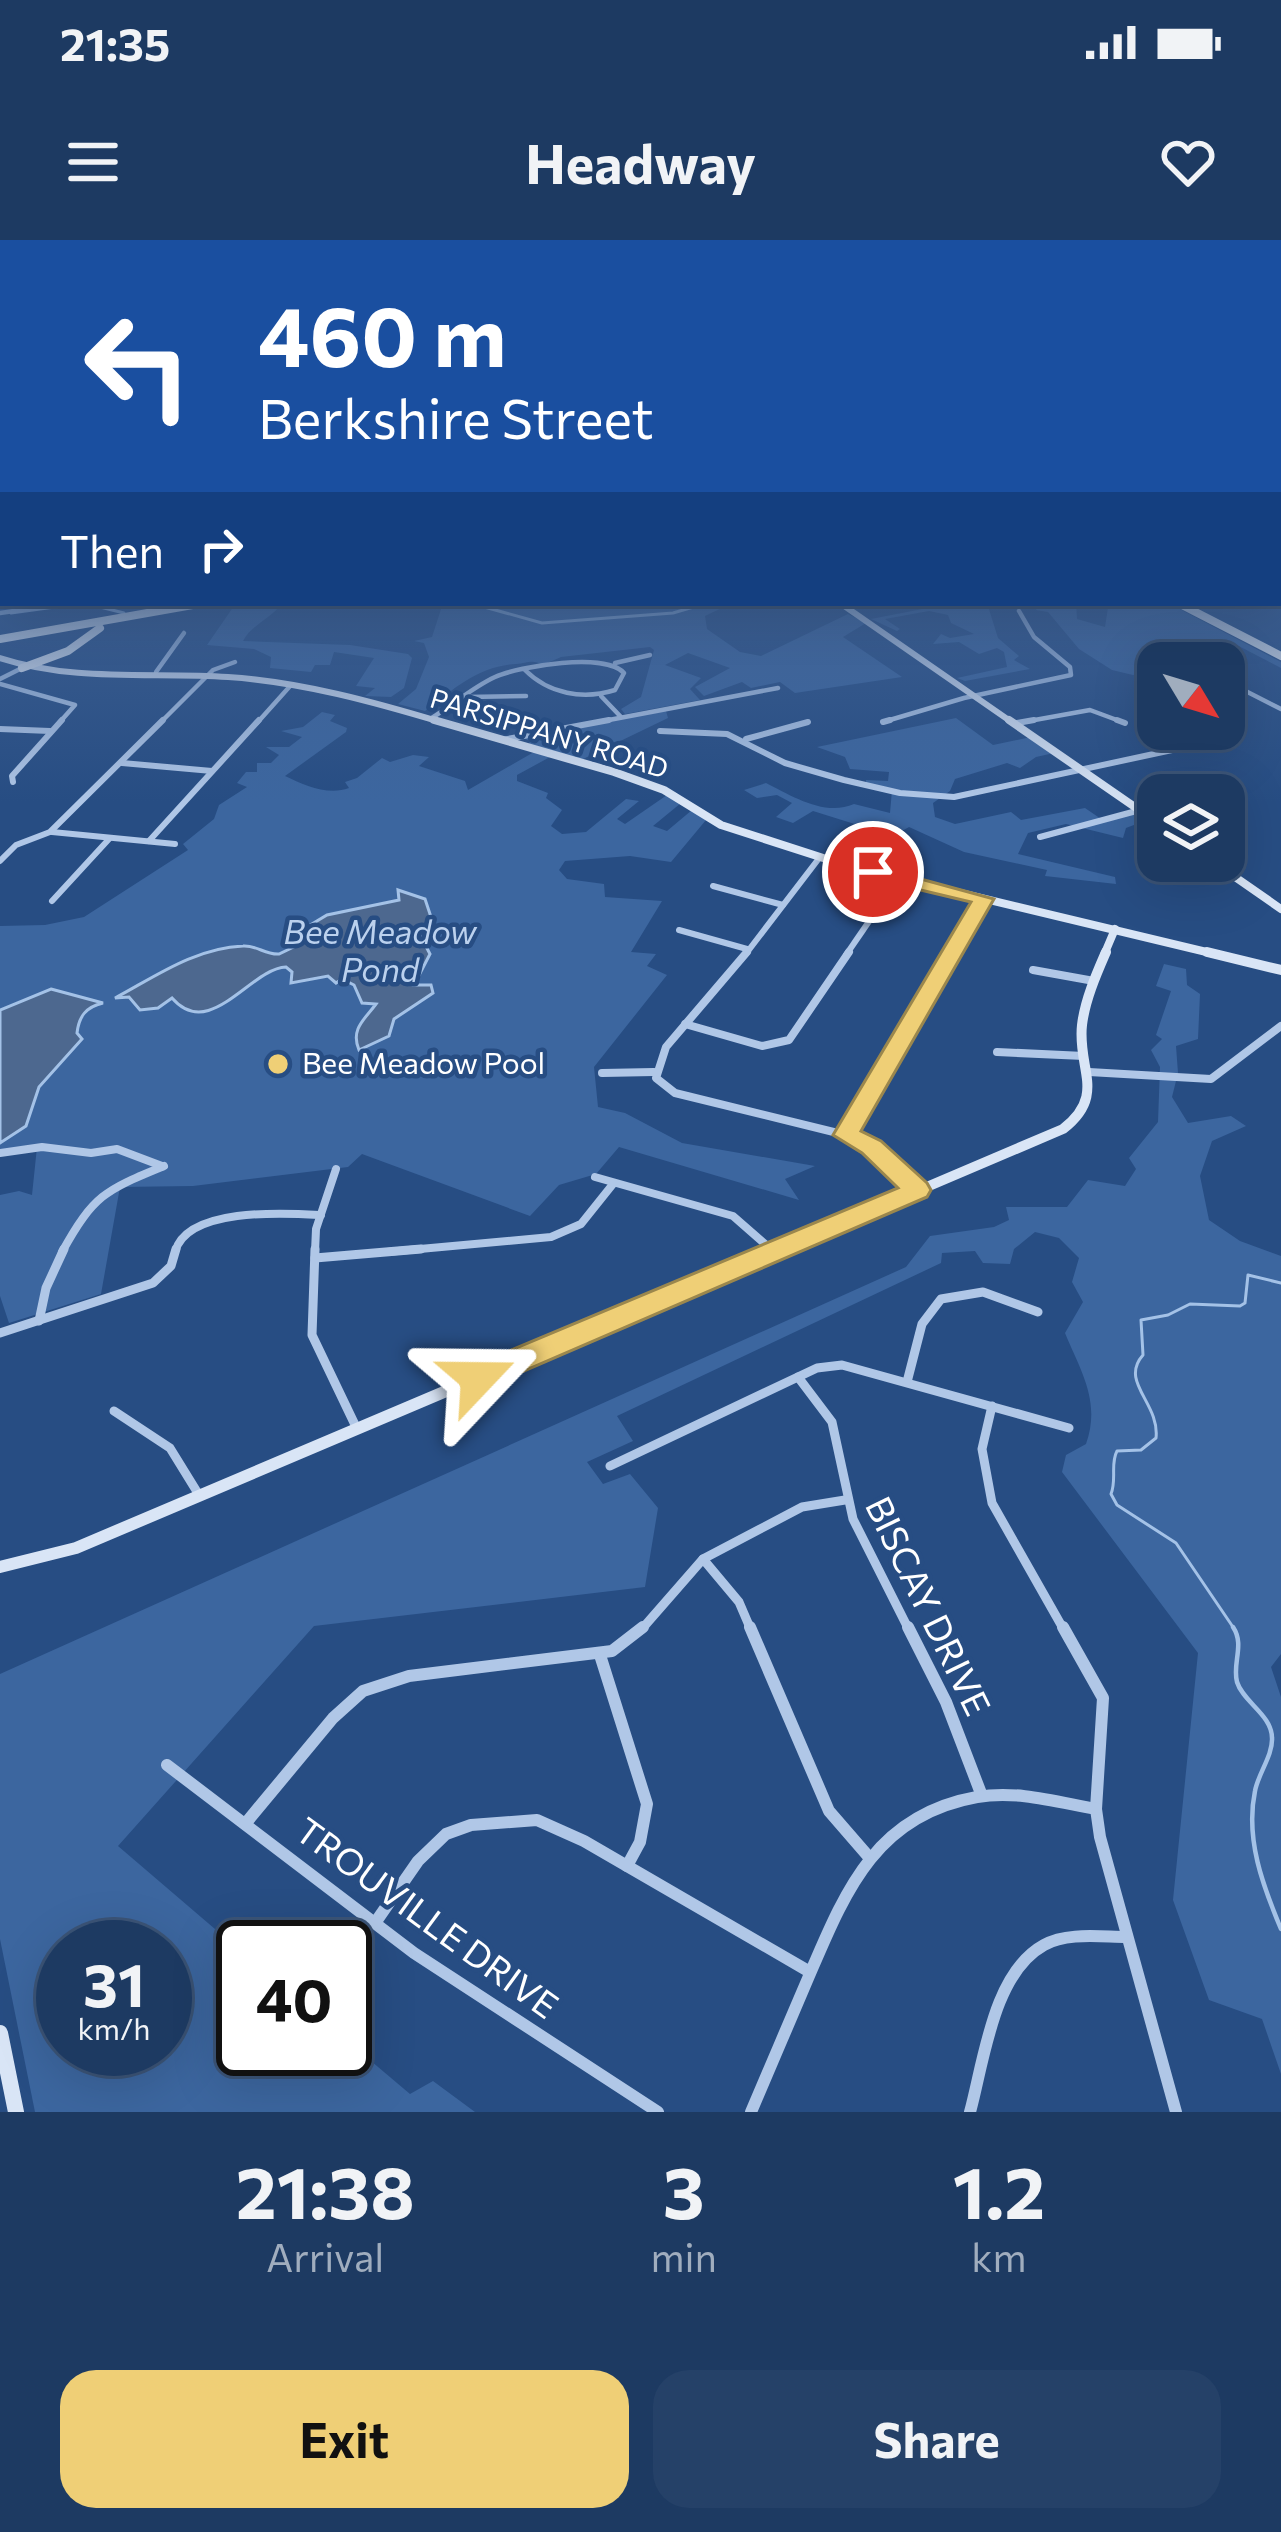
<!DOCTYPE html>
<style>
body{margin:0;font-family:Commissioner,sans-serif;background:#254168;color:#f1f3f6;height:100vh;display:flex;flex-direction:column;font-size:45px;white-space:nowrap}
*{box-sizing:border-box;margin:0}
p{font-size:39px;color:#a0adbe}
.icon{flex:none;width:66px;height:66px;fill:none;stroke:currentColor;stroke-width:2;stroke-linecap:round;stroke-linejoin:round}
.map{position:relative;height:1872px;overflow:hidden}
.details{display:flex;flex-direction:column;background:#1d3a62;flex:1}
.details>*{flex:none}
.hud{position:absolute;left:0px;top:0px;width:1281px;height:366px;box-shadow:0 12px 48px #0002,0 0 0 3px #3b5477;background:#1a4fa0;color:#fff;overflow:hidden}
.needle{width:78px;rotate:128deg}
.tools{position:absolute;left:1137px;top:402px;display:grid;gap:24px}
.tools a{display:grid;place-items:center;width:108px;height:108px;border-radius:24px;background:#1d3a62;box-shadow:0 12px 48px #0002,0 0 0 3px #3b5477;font-size:60px}
.speed{position:absolute;left:36px;top:1680px;display:flex;gap:24px;font-size:60px;font-weight:700;text-align:center}
.speed>*{display:grid;place-content:center;width:156px;height:156px;border-radius:50%;background:#1d3a62;box-shadow:0 12px 48px #0002,0 0 0 3px #3b5477;line-height:1}
.speed small{font-size:30px;font-weight:400}
.speed .limit{border:6px solid #111;border-radius:18px;background:#fff;color:#111}
.pin{position:absolute;display:grid;place-items:center;width:102px;height:102px;color:#fff;margin:-51px;border:6px solid #fff;border-radius:50%;box-shadow:0 3px 12px #0007}
.me{position:absolute;width:132px;margin:-66px;rotate:67deg;stroke-linejoin:round;filter:drop-shadow(0 0 9px #0008)}
.turn{display:flex;align-items:center;gap:42px;height:252px;padding:0 60px;font-size:54px}
.turn .icon{width:156px;height:156px;stroke-width:2.5}
.turn b{display:block;font-size:84px;line-height:102px}
.then{display:flex;align-items:center;height:114px;padding:0 60px;background:#0003;gap:24px;font-size:45px}
.eta{display:flex;justify-content:space-evenly;align-items:center;height:204px;text-align:center}
.eta b{font-size:72px;font-weight:700;line-height:84px}
.action{display:flex;gap:24px;margin-top:auto;padding:24px 60px}
.action a{flex:1;height:138px;border-radius:36px;background:#efcf76;color:#111;font-size:48px;font-weight:700;line-height:138px;text-align:center}
.action a+a{background:#254168;color:#f1f3f6}
.status{display:flex;justify-content:space-between;align-items:center;height:84px;padding:0 60px;background:#1d3a62;direction:ltr}
.status svg{height:33px;fill:currentColor}
header{display:flex;justify-content:space-between;align-items:center;height:156px;padding:0 60px;background:#1d3a62;font-size:54px;font-weight:700}
.map>svg:first-child{display:block}
</style>
<div class="status"><b>21:35</b><svg viewBox="0 0 49 12"><path d="M0 12V9h3v3zM5 12V6h3v6zM10 12V3h3v9zM15 12V0h3v12zM26 1h20v11H26zM47 4h2v5h-2z"/></svg></div>
<header><svg class="icon" aria-label="menu" viewBox="0 0 24 24"><path d="M4 6h16M4 12h16M4 18h16"/></svg>Headway<svg class="icon" aria-label="heart" viewBox="0 0 24 24"><path d="M12 20l-8-8c-3-5 5-10 8-4 3-6 11-1 8 4z"/></svg></header>
<div class="map">
<svg width="1281" height="1872" viewBox="0 0 1281 1872">
<rect width="100%" height="100%" fill="#274d83"/>
<g fill="#3c669f" fill-rule="evenodd">
<path d="M236,363H282C270,380 252,384 243,401L350,405L408,414L412,418L404,448L391,457L365,456L375,448L356,446L374,418L334,412L330,425H315L311,432L270,428L271,417L254,409L207,405Z"/>
<path d="M443,363H732L705,376L707,389L740,412L761,416L848,374L866,383L843,397L902,437L795,453L780,442L751,448L742,442L704,456L695,447L730,428L688,413L665,425L701,438L690,449L700,460L625,474L621,469L641,457L654,410L650,407L561,417L543,425C532,419 528,423 516,424C479,426 456,447 425,471L398,464L416,449L429,417L424,403L414,401L432,397Z"/>
<polygon points="958,363 987,363 998,398 1019,416 1014,420 1030,429 965,441 957,438 1007,427 1004,412 997,408 979,414 959,402 933,404 941,394 950,398 974,394 951,383 948,375 929,371 885,379 900,389 897,391 871,379 943,365 955,367"/>
<polygon points="1040,363 1076,363 1077,379 1105,387 1108,368 1102,363 1168,363 1281,422 1281,428 1229,401 1176,410 1154,431 1133,435 1112,430 1079,409 1048,372 1036,370"/>
<polygon points="666,471 668,478 581,520 529,504 530,501 521,497"/>
<path d="M322,472L335,475L330,481L347,488L346,492L285,536C304,545 328,556 349,548L345,542L357,538L382,518L390,522L413,515L429,517L419,526L465,541L468,550L534,512L550,517L517,535V541L548,553L546,558L562,570L551,586L562,594L586,592L626,559L639,561L617,579L625,584L667,555L681,563L653,586L667,591L692,570L706,580L671,622L630,616L565,621L559,630L567,639L604,644L605,657L662,661L631,712L656,714L647,726L667,735L594,827L598,867L625,873L682,903L815,926L785,939L799,960L619,907L596,934L559,945L530,976L362,914L348,927L193,946L120,947L101,1054L9,1083L0,1056V955L19,951L32,955L37,907L0,912V686L45,685L84,677L188,610L183,604L214,579L219,565L247,547L237,543L246,532H257V523H271L279,515L266,507H289L302,497L281,491L303,487Z"/>
<path d="M956,478L993,505L1031,497L1054,513L1036,517L1020,528L1007,523L955,539L950,551L933,563L935,577L955,584L1011,572L1021,580L1085,568L1104,581L1142,572L1147,580L1126,588L1123,598L1066,584L1028,593L1018,614L1115,637L1116,644L1045,636L1047,630L964,612L909,587L893,596L813,571L793,583L776,577L792,563L777,555L757,558L744,550L766,543C792,556 825,577 854,564L890,573L892,550L866,545V540L888,541L889,532L850,529L845,517L817,507Z"/>
<path d="M1164,724L1186,729L1187,745L1200,754L1198,799L1176,806L1178,833L1172,857L1188,883L1231,876L1246,886L1212,901L1200,936L1209,980L1240,1001L1281,1016V1414L1271,1427L1281,1457V1834L1262,1779L1209,1760L1173,1660L1198,1413L1062,1232L1066,1215L1086,1204C1101,1161 1081,1132 1065,1093L1083,1062L1072,1042L1079,1018L1059,998L1035,992L1014,1009L1010,1024L983,1023L975,1011L942,1013L941,1023L617,1176L633,1201L587,1222L603,1244L630,1234L658,1268L645,1347L314,1386L118,1606L243,1713V1809H345V1799L410,1854L433,1841L475,1872H35L0,1699V1434L906,1027L930,996L994,987L1009,980L1006,967H1067L1088,940L1125,946L1136,929L1129,918L1158,882L1160,827L1151,810L1162,799L1156,795L1171,751L1156,746ZM63,1707H165V1809H63Z"/>
</g>
<g fill="#4d688f" stroke="#a4c2e7" stroke-width="3">
<path d="M398,650L425,659L432,680L419,693L430,714L414,745H431L433,753L394,779L389,796L359,810C350,789 365,779 376,764L362,763L354,745L342,739L336,743L328,736L291,743L292,732L286,727C251,728 210,802 172,758L158,768L140,770L129,757L115,758C153,738 194,708 243,706C257,705 265,715 279,714L304,702L302,690L327,675L399,660Z"/>
<path d="M51,749L103,763C86,767 79,776 77,793L82,799L39,847L26,886L0,903V770Z"/>
</g>
<g fill="none" stroke-linecap="round" stroke-linejoin="round">
<g stroke="#a4c2e7" stroke-width="3">
<polyline points="470,363 542,383 673,373 707,363"/>
<polyline points="163,366 179,363"/>
<polyline points="11,373 84,363 124,373"/>
<path d="M1235,1390L1176,1303L1117,1265L1111,1254C1117,1239 1110,1224 1117,1211L1141,1210L1156,1198C1160,1163 1119,1142 1143,1115L1141,1080L1168,1075L1190,1064L1240,1066L1245,1063L1248,1035L1281,1043"/>
</g>
<path stroke="#a4c2e7" stroke-width="4.5" d="M1233,1387C1245,1405 1232,1423 1237,1442C1243,1462 1272,1475 1272,1498C1273,1515 1258,1534 1255,1551C1245,1599 1263,1646 1281,1689"/>
<g stroke="#b0c7e7" stroke-width="4.5">
<polyline points="0,373 70,363"/>
<polyline points="615,423 650,415"/>
<polyline points="156,432 184,393"/>
<polyline points="0,439 22,428"/>
<polyline points="1224,440 1281,469"/>
<polyline points="0,444 75,465 59,483"/>
<polyline points="601,456 621,477"/>
<polyline points="468,457 526,456"/>
<path d="M430,479C452,466 471,448 495,437C519,426 606,412 624,433L615,450C583,460 549,454 525,430"/>
<polyline points="883,482 964,458 1071,435 1070,427 1034,397 1019,371"/>
<polyline points="160,483 213,430 235,422"/>
<polyline points="257,483 291,445"/>
<polyline points="593,483 778,448"/>
<polyline points="1018,483 1090,470 1125,483"/>
</g>
<g stroke="#b0c7e7" stroke-width="6">
<polyline points="1117,480 1125,483"/>
<polyline points="883,482 890,480"/>
<polyline points="1017,483 1034,480"/>
<polyline points="0,489 50,491"/>
<polyline points="660,491 727,494 785,523 844,540 900,553 954,557 1214,501"/>
<polyline points="746,499 808,482"/>
<polyline points="502,500 609,480"/>
<polyline points="122,523 212,531"/>
<polyline points="13,542 12,536 62,480"/>
<polyline points="52,592 175,604"/>
<polyline points="1040,597 1140,570"/>
<polyline points="149,601 259,480"/>
<polyline points="0,621 16,605 50,592 163,480"/>
<polyline points="713,646 783,665"/>
<polyline points="52,661 109,599"/>
<polyline points="679,690 747,709"/>
<polyline points="745,715 820,617"/>
<polyline points="846,715 898,639"/>
<polyline points="950,715 983,659"/>
</g>
<g stroke="#b0c7e7" stroke-width="8">
<polyline points="747,712 666,807 656,838 675,853 854,897 918,950"/>
<polyline points="1033,730 1094,741"/>
<polyline points="685,784 762,806 789,800 849,712"/>
<polyline points="997,812 1084,816"/>
<polyline points="1089,832 1211,839 1281,786"/>
<polyline points="602,833 654,832"/>
<polyline points="846,895 952,712"/>
<polyline points="0,913 42,907 91,913 117,909 162,926"/>
<polyline points="595,937 733,976 773,1011"/>
<path d="M62,1012C94,954 106,950 164,926"/>
<path d="M175,1012C187,967 284,973 321,975"/>
<polyline points="315,1012 316,989 336,929"/>
<polyline points="387,1012 551,997 581,984 613,944"/>
</g>
<g stroke="#b0c7e7" stroke-width="9">
<polyline points="315,1009 312,1095 357,1189"/>
<polyline points="315,1018 421,1009"/>
<polyline points="39,1081 46,1048 64,1009"/>
<polyline points="0,1093 153,1043 171,1026 176,1009"/>
<polyline points="798,1137 832,1182 853,1279 909,1390"/>
<polyline points="907,1142 922,1084 941,1059 983,1052 1038,1072"/>
<polyline points="992,1166 982,1209 992,1263 1064,1390"/>
<polyline points="114,1171 170,1208 199,1255"/>
<polyline points="610,1226 817,1128 842,1125 1069,1188"/>
<polyline points="703,1319 739,1362 751,1390"/>
<polyline points="641,1390 703,1319 802,1267 845,1260"/>
</g>
<g stroke="#b0c7e7" stroke-width="12">
<polyline points="750,1387 829,1571 868,1616"/>
<polyline points="908,1387 946,1462 982,1556"/>
<polyline points="1063,1387 1103,1458 1096,1569 1100,1597 1176,1872"/>
<polyline points="600,1415 647,1564 640,1602 627,1626"/>
<polyline points="167,1525 414,1713 658,1872"/>
<polyline points="245,1584 333,1478 363,1451 409,1436 612,1411 643,1387"/>
<polyline points="375,1683 418,1621 446,1594 471,1585 537,1580 584,1601 810,1732"/>
<path d="M751,1872C770,1827 790,1781 809,1736C845,1652 875,1575 977,1557C1017,1550 1057,1562 1096,1569"/>
<path d="M970,1872C984,1821 993,1733 1044,1705C1067,1692 1101,1697 1127,1697"/>
</g>
<g stroke="#d9e5f6" stroke-width="6">
<polyline points="840,363 1013,483"/>
<path d="M0,418C74,442 151,432 228,437C302,442 374,462 444,483"/>
</g>
<g stroke="#d9e5f6" stroke-width="8">
<polyline points="434,480 614,532 664,550 721,585 848,626 1219,715"/>
<polyline points="1009,480 1158,583"/>
<polyline points="1212,621 1281,669"/>
<polyline points="1104,715 1115,689"/>
</g>
<g stroke="#d9e5f6" stroke-width="10">
<polyline points="1207,712 1281,730"/>
<path d="M774,1012L1063,889C1107,855 1077,829 1082,785C1085,760 1096,735 1106,712"/>
</g>
<polyline stroke="#d9e5f6" stroke-width="12" points="0,1327 76,1308 781,1009"/>
<polyline stroke="#d9e5f6" stroke-width="16" points="0,1793 16,1872"/>
<g stroke="#f1f6fd" stroke-width="8">
<polyline points="0,399 204,363"/>
<polyline points="22,428 68,411 100,388"/>
</g>
<polyline stroke="#fff" stroke-width="8" points="1178,363 1281,416"/>
</g>
<linearGradient id="sky" x2="0" y2="1"><stop stop-color="#152a48"/><stop offset="0.53" stop-color="#416293"/><stop offset="1" stop-color="#416293" stop-opacity="0"/></linearGradient>
<rect width="1281" height="562" fill="url(#sky)"/>
<polygon fill="#efcf76" stroke="#9b874d" stroke-width="3" points="873,626 994,659 861,891 881,901 927,943 931,950 927,957 489,1146 478,1150 466,1146 462,1138 466,1129 898,948 862,913 833,895 971,662 866,637 866,628"/>
<circle fill="#efcf76" stroke="#274d83" stroke-width="4.5" cx="278" cy="824" r="12"/>
<g text-anchor="middle" stroke-width="9" stroke-linejoin="round" paint-order="stroke">
<g font-size="27" fill="#fff" stroke="#274d83">
<text transform="translate(549 494) rotate(17)" y="9">PARSIPPANY ROAD</text>
</g>
<g font-size="30" fill="#fff" stroke="#274d83" text-anchor="start">
<text x="302" y="834">Bee Meadow Pool</text>
</g>
<g font-size="33" font-style="italic" fill="#bbd1ee" stroke="#274d83">
<text x="380" y="704">Bee Meadow<tspan x="380" dy="38">Pond</tspan></text>
</g>
<g font-size="36" fill="#fff" stroke="#274d83">
<text transform="translate(928 1366) rotate(64)" y="13">BISCAY DRIVE</text>
<text transform="translate(427 1678) rotate(36)" y="13">TROUVILLE DRIVE</text>
</g>
</g>
</svg>
<div class="tools">
<a><svg class="needle" viewBox="-14 -14 28 28"><path d="M0-13l5 13h-10z" fill="#e53935"/><path d="M0 13l5-13h-10z" fill="#a0adbe"/></svg></a>
<a><svg class="icon" aria-label="layers" viewBox="0 0 24 24"><path d="M12 4l9 5-9 5-9-5zM3 14l9 5 9-5"/></svg></a>
</div>
<div class="speed"><div>31<small>km/h</small></div><div class="limit">40</div></div>
<div class="pin" style="left:873px;top:632px;background:#d93025"><svg class="icon" aria-label="arrive" viewBox="0 0 24 24"><path d="M6 21V4h12l-3 4 3 4H6"/></svg></div>
<svg class="me" style="left:478px;top:1138px" viewBox="-20 -20 40 40"><path d="M0-17L14 15 0 8-14 15z" fill="#efcf76" stroke="#fff" stroke-width="4"/></svg>
<div class="hud">
<div class="turn"><svg class="icon" aria-label="left" viewBox="0 0 24 24"><path d="M17 20v-9H6M10 6l-5 5 5 5"/></svg><div><b>460 m</b>Berkshire Street</div></div>
<div class="then">Then<svg class="icon" aria-label="right" viewBox="0 0 24 24"><path d="M7 20v-9h11M14 6l5 5-5 5"/></svg></div>
</div>
</div>
<section class="details">
<div class="eta">
<div><b>21:38</b><p>Arrival</p></div>
<div><b>3</b><p>min</p></div>
<div><b>1.2</b><p>km</p></div>
</div>
<div class="action"><a>Exit</a><a>Share</a></div>
</section>
